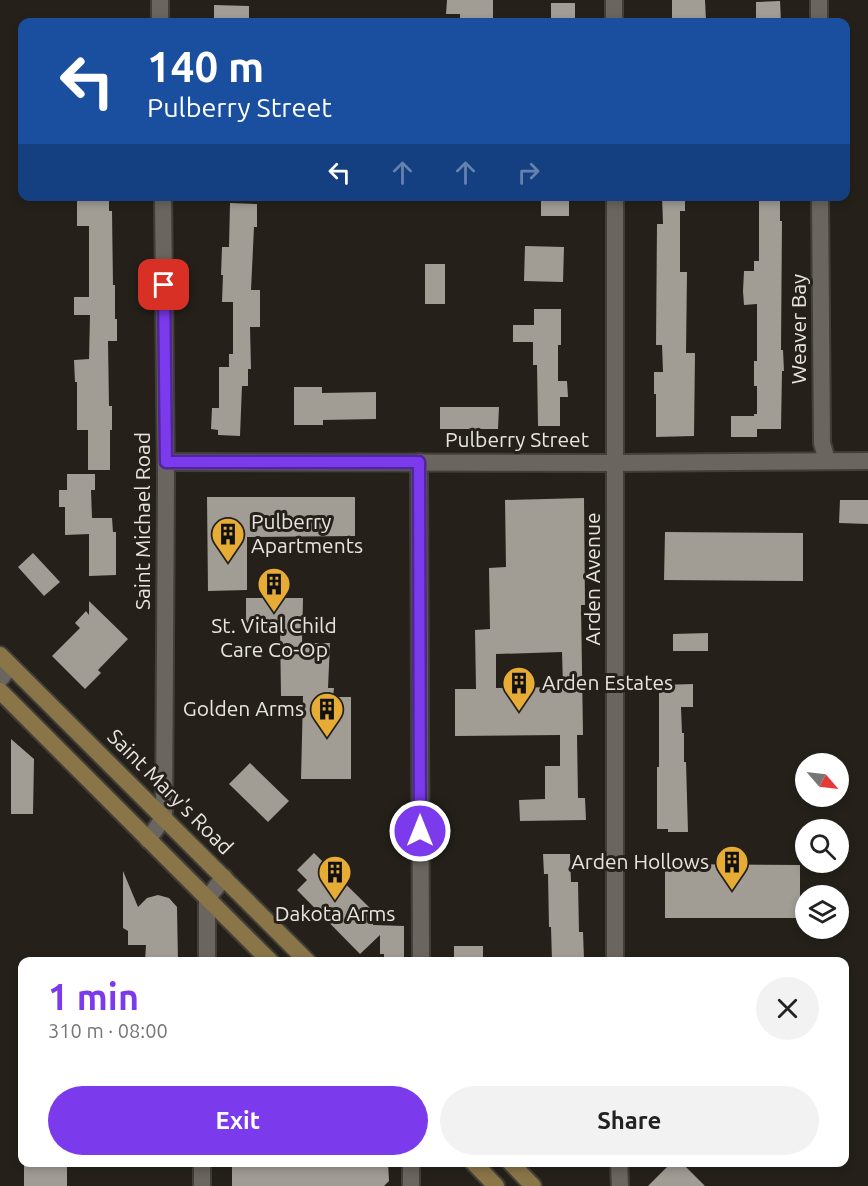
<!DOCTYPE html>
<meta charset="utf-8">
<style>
body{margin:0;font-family:Ubuntu,sans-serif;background:#f2f2f2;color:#222;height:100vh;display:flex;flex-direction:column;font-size:22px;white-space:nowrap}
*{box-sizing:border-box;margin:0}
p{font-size:20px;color:#767676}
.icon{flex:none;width:33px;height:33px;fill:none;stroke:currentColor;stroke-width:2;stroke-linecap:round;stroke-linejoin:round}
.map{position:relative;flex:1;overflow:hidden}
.sheet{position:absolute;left:18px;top:957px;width:831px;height:210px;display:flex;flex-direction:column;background:#fff;border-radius:12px;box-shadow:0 3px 9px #0003}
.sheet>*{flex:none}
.guide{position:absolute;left:18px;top:18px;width:832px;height:183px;border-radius:12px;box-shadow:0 3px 9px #0003;background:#1a4fa0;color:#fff;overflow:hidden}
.needle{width:39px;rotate:118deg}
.fabs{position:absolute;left:795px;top:753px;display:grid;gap:12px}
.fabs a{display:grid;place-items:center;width:54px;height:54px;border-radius:50%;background:#fff;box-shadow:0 3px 9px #0003;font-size:30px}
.pin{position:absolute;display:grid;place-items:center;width:51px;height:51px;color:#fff;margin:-26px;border-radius:12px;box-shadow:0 3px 9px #0006}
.me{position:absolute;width:66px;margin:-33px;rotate:0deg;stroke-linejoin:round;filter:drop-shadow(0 0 4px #0008)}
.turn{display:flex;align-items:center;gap:21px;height:126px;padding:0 30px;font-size:27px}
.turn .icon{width:78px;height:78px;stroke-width:2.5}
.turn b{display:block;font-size:42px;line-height:51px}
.lanes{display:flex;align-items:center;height:57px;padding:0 30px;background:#0003;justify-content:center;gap:30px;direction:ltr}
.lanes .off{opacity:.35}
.round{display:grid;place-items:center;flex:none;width:63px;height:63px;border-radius:32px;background:#f2f2f2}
.overview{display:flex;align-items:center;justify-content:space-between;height:102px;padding:0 30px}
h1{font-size:36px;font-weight:600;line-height:45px;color:#7c3aed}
.button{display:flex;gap:12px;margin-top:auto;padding:12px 30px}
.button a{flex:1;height:69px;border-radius:36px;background:#7c3aed;color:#fff;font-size:24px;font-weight:600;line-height:69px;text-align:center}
.button a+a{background:#f2f2f2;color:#222}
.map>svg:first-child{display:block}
</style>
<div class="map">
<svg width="868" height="1186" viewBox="0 0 868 1186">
<rect width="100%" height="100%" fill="#25211a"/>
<g fill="#a19c94" fill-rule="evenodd">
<polygon points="447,0 493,0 493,22 460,22 460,14 446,14"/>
<polygon points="672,0 705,0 706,20 672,21"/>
<polygon points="780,1 781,22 756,22 756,2"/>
<rect x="551" y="3" width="24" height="19"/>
<polygon points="214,5 249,6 249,22 214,22"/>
<rect x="541" y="196" width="28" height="20"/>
<polygon points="662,196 685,196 685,211 680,211 680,272 687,272 686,353 695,353 694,436 656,437 656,394 654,394 654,372 663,372 662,345 656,345 657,224 663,224"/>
<polygon points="759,196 780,196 780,221 782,221 781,350 783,350 784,371 782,371 781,429 757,429 757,437 731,437 731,416 754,416 754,414 757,414 757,386 754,386 754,361 757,361 757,304 744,305 743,291 744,271 754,271 754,261 759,261"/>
<polygon points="77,200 109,200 109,211 112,211 113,285 115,285 115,319 117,319 117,341 108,341 109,406 112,406 112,430 110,430 110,470 88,470 88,430 77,430 77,382 75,382 74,360 89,359 90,315 74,315 74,297 89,297 89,226 77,226"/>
<polygon points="230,203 257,204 257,227 254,227 251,290 260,290 260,327 250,327 251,369 248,369 248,386 242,386 240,436 218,435 218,430 211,429 212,408 219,408 219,367 229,367 229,354 233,354 233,302 222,302 223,275 221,275 222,247 229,247"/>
<polygon points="525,246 564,247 563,282 524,281"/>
<rect x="425" y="264" width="20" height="40"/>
<polygon points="534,309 561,309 561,345 558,345 558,381 567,381 568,397 560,397 560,426 538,426 537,365 533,365 533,342 513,342 513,325 534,325"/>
<polygon points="294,387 322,387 322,393 376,392 376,419 323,420 323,425 294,425"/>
<polygon points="440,407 499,407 498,429 440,429"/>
<polygon points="67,474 95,474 95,490 91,490 92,518 112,518 113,532 116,532 116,575 89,576 89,534 65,535 65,507 59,507 59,490 67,490"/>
<polygon points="207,497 355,497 355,536 247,537 247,590 208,591"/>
<path d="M584,498L585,605H581L583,735H577L578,798H585L586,820L520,821L519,800L545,799V766H560V735L455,736V689H476L475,630L490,629L489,568L506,567L505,500ZM562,652L563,687L496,688V654Z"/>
<polygon points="840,500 868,500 868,524 839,523"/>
<polygon points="665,532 803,533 803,581 664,580"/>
<polygon points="33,553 60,582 44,596 18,567"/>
<polygon points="246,598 303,598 302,643 330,643 328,688 334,688 333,697 351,697 351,779 301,779 303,696 281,696 280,628 246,628"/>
<polygon points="89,601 128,639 98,670 101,673 85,689 52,656 80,628 75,623 86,611 89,615"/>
<polygon points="708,633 708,651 673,651 673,634"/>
<polygon points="693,684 693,707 681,707 682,733 684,733 684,762 686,762 688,832 668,832 668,829 657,829 657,767 659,767 659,685"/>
<polygon points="11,739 34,759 33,814 11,814"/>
<polygon points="250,763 289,801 268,822 229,784"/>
<polygon points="314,853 374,912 373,925 404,926 404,962 384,962 384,954 380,954 380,935 360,954 297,890 307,880 297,870"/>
<polygon points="543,854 570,854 571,882 578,882 579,932 583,932 584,959 570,959 570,962 552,962 551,927 549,927 548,874 544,874"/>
<polygon points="665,864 800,865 800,918 665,918"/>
<polygon points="123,871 138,907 147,898 158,895 169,898 177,907 178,962 145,962 146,945 128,945 128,931 123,928"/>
<rect x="454" y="946" width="29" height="16"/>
<rect x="24" y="1162" width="43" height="24"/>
<polygon points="232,1162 388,1162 389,1181 384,1186 232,1186"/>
<polygon points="672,1162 681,1162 705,1186 648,1186"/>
</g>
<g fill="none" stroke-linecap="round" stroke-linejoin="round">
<defs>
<g id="minor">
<polyline points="160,0 160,22"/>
<polyline points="614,0 614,22"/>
<polyline points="819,0 819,22"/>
<polyline points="615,196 615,962"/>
<polyline points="820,196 822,443 827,461"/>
<polyline points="166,462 615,463 868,461"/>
<polyline points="419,462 421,962"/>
<polyline points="0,679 11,666"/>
<polyline points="148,840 164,817 166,479 163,196"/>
<polyline points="207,962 207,899 224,877"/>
<polyline points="619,1162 620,1186"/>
<polyline points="202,1186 202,1162"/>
<polyline points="411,1186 411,1162"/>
</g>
<g id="secondary">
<polyline points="0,655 308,962"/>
<polyline points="0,691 271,962"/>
<polyline points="473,1162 496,1186"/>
<polyline points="510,1162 533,1186"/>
</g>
</defs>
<use href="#minor" stroke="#423f3a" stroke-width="20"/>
<use href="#secondary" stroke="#423f3a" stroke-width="20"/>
<use href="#minor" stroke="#6a655e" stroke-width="16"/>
<use href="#secondary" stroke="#8a7548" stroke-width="16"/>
</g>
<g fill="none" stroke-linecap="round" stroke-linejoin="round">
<defs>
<polyline id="route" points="164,285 166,462 419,462 420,831"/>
</defs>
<use href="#route" stroke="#51269a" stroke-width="15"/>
<use href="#route" stroke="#7c3aed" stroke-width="10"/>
</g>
<defs>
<symbol id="building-pin" viewBox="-11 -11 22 30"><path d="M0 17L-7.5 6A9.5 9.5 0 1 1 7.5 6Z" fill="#e6ac36" stroke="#25211a"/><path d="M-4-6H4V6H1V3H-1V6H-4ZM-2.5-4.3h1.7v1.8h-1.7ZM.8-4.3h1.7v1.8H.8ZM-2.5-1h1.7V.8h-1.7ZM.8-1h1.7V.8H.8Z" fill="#111"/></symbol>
</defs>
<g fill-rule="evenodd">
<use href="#building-pin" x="209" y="515" width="38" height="52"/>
<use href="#building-pin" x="255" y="565" width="38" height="52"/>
<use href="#building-pin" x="500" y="664" width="38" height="52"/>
<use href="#building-pin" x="308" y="690" width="38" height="52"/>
<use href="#building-pin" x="713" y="843" width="38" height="52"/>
<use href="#building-pin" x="316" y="853" width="38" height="52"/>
</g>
<g text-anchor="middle" stroke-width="6" stroke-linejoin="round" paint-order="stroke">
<g font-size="21" fill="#e8e5e1" stroke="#25211a">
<text transform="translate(799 329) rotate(-90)" y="7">Weaver Bay</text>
<text x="517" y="447">Pulberry Street</text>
<text transform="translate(143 521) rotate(-90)" y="7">Saint Michael Road</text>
<text transform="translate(593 579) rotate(-90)" y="7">Arden Avenue</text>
<text transform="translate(170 792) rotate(45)" y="7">Saint Mary's Road</text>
</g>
<g font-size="21" fill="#e8e5e1" stroke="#25211a" text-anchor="start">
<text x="251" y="529">Pulberry<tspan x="251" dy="24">Apartments</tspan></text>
<text x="274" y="633" text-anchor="middle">St. Vital Child<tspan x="274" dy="24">Care Co-Op</tspan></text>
<text x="542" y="690">Arden Estates</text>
<text x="304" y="716" text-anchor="end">Golden Arms</text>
<text x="709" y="869" text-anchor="end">Arden Hollows</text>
<text x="335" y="921" text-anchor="middle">Dakota Arms</text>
</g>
</g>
</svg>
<div class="fabs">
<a><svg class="needle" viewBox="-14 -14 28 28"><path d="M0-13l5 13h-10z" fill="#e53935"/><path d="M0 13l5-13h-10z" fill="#767676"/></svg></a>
<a><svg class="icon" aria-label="search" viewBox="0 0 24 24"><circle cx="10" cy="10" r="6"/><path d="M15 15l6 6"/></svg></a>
<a><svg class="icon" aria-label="layers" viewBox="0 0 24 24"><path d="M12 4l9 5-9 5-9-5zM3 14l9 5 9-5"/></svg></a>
</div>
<div class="pin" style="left:164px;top:285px;background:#d93025"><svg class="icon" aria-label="arrive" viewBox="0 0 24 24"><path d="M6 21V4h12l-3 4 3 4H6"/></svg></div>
<svg class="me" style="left:420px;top:831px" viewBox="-20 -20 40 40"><circle r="17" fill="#7c3aed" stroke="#fff" stroke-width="3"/><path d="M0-11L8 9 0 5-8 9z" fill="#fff"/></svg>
<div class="guide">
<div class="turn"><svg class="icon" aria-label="left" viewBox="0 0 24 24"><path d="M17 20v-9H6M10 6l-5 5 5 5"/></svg><div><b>140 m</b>Pulberry Street</div></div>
<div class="lanes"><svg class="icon" aria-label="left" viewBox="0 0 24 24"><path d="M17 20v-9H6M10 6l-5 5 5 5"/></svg><svg class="icon off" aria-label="ahead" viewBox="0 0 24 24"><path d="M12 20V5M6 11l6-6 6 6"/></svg><svg class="icon off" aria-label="ahead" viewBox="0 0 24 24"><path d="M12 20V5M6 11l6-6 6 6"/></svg><svg class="icon off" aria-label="right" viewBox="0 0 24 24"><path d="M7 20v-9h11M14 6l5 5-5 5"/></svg></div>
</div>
<section class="sheet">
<div class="overview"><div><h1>1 min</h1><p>310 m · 08:00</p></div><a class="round"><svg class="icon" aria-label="close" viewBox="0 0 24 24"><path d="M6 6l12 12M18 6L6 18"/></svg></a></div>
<div class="button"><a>Exit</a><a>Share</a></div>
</section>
</div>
